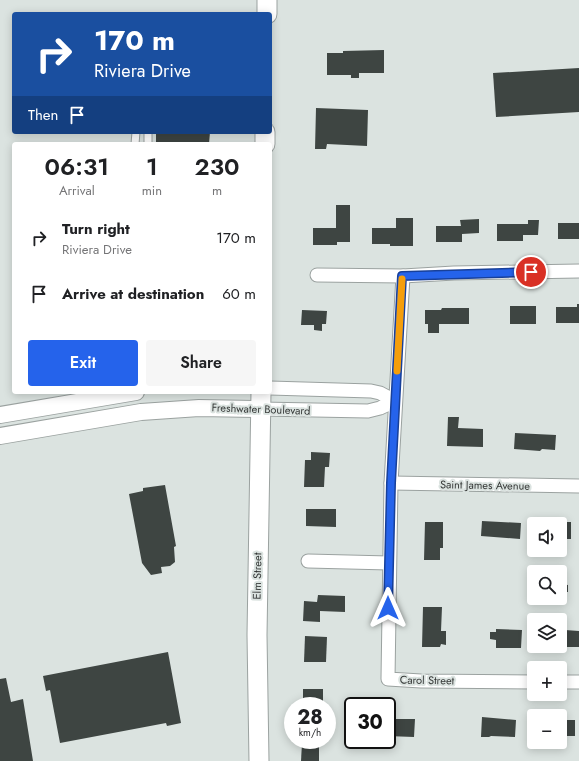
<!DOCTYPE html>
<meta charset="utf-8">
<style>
body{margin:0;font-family:Jost,sans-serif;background:#f6f6f6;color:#202124;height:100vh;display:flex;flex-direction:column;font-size:15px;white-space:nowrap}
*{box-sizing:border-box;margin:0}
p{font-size:13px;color:#757577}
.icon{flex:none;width:22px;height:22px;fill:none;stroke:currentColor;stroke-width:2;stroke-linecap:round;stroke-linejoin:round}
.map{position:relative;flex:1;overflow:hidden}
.details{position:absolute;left:12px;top:142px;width:260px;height:252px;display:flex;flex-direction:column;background:#fff;border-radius:4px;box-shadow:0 2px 10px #0003}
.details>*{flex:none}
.top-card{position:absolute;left:12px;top:12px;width:260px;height:122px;border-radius:4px;box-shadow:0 2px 10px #0003;background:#1a4fa0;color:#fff;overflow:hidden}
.tools{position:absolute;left:527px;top:517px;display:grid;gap:8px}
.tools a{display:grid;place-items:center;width:40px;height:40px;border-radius:4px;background:#fff;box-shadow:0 2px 10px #0003;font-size:20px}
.speed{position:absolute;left:284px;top:697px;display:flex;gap:8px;font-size:20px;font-weight:700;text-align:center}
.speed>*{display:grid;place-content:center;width:52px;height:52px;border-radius:50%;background:#fff;box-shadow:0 2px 10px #0003;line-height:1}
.speed small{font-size:10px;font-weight:400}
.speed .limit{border:2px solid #111;border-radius:6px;background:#fff;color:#111}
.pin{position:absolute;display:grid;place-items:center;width:34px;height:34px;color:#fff;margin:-17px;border:2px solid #fff;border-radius:50%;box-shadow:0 1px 4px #0007}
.me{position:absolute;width:44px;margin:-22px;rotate:0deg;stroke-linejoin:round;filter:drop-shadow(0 0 3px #0008)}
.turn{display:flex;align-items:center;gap:14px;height:84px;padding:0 16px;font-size:18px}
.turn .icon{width:52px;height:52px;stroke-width:2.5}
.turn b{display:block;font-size:28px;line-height:34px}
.then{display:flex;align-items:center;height:38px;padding:0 16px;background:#0003;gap:8px;font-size:15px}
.eta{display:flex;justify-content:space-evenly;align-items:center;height:68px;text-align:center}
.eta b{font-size:24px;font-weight:600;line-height:28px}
.action{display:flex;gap:8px;margin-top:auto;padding:8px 16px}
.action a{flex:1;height:46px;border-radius:4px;background:#2563eb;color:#fff;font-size:16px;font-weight:600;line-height:46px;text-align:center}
.action a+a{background:#f6f6f6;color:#202124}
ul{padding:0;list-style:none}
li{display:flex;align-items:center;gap:12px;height:56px;padding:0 16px}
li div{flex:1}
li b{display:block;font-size:15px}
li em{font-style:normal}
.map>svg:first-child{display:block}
</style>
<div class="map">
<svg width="579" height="761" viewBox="0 0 579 761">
<rect width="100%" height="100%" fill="#dbe3e0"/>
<g fill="#3e4542">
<polygon points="384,50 384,73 359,73 359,78 351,78 351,75 327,75 327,53 343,53 343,51"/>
<polygon points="579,68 579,112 496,117 493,73"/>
<polygon points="316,108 368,110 367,146 327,144 326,149 315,149"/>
<polygon points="156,132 210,132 209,144 156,144"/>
<polygon points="336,205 350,205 350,242 337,242 337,245 313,245 313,228 336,228"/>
<polygon points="396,218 413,218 413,246 390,246 390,244 372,244 372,228 396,228"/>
<polygon points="479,219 479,233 462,234 462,242 436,242 436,226 461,226 460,220"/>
<polygon points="528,220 539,220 538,235 523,235 523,241 497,241 497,224 528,224"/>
<rect x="558" y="223" width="21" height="16"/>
<polygon points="577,304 579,304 579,323 556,323 556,307 577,307"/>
<rect x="510" y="306" width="26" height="18"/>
<polygon points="442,308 469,308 469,324 439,324 439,333 428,333 428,324 425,324 425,310 441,310"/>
<polygon points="302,310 327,311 326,324 322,324 322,331 314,330 314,325 301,325"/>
<polygon points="448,417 459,417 458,428 483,429 483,447 447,446"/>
<polygon points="515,433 556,435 555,450 542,449 540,451 514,449"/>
<polygon points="311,452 330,453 329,467 325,467 324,487 304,487 305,460 311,460"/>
<polygon points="165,485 176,546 174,547 175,562 170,566 161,567 162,573 151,575 142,563 129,494 143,491 143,488"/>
<polygon points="306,509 336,509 336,527 306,526"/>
<polygon points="482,521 521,523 520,539 481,536"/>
<polygon points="425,522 443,522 443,548 440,548 440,560 424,560"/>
<polygon points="545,522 571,522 571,539 560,539 560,524 545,524"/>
<polygon points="560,584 568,585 568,592 560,592"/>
<polygon points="318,595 345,596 345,612 320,611 320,622 303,621 304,601 317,602"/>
<polygon points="423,607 442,607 441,631 446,631 446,645 441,644 440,647 422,647"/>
<polygon points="560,621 565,621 565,630 579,631 579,647 560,647"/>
<polygon points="496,629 522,630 521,648 496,648 496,640 490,639 490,632 496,632"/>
<polygon points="305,636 327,637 326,662 304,662"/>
<polygon points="168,652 181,723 167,726 166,723 60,743 50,690 46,691 43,676"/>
<polygon points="6,678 11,702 23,699 33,761 0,761 0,679"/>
<rect x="303" y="689" width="20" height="17"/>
<polygon points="387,717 390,717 390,719 415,719 414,737 387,736"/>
<polygon points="482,717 516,720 515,737 491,736 489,737 481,737"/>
<polygon points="560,718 562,720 575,720 575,736 560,736"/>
<polygon points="302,743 319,744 319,761 301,761"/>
</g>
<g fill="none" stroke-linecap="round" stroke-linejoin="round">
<defs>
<g id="service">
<polyline points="148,132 148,144"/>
<polyline points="135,144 136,132"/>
</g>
<g id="minor">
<polyline points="317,275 403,276 454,273 579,271"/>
<polyline points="403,276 391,483 388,679 421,681 534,682"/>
<polyline points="270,388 371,391 380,393 395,401"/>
<polyline points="260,409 368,411 380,408 395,401"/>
<polyline points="391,483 579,486"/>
<polyline points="308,561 389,563"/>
<polyline points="560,682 579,682"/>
</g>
<g id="tertiary">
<polyline points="0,415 136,392"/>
<polyline points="0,436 141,412 199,408 260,409"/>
</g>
<g id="secondary">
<polyline points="267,14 267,0"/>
<polyline points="265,144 265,132"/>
<polyline points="259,761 257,635 261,392"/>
</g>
</defs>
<use href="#service" stroke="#9ba2a0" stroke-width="9"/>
<use href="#minor" stroke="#9ba2a0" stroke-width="15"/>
<use href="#tertiary" stroke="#9ba2a0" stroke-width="18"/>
<use href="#secondary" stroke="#9ba2a0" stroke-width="21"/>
<use href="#service" stroke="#fff" stroke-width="7"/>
<use href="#minor" stroke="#fff" stroke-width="13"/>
<use href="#tertiary" stroke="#fff" stroke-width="16"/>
<use href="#secondary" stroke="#fff" stroke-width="19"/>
</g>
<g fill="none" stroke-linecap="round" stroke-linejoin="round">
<defs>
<polyline id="route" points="388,608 391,483 402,276 531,272"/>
</defs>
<use href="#route" stroke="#184099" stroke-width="10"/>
<use href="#route" stroke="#2563eb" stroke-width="7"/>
<polyline stroke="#f59e0b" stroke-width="7" points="397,371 402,279"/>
</g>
<g text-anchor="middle" stroke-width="4" stroke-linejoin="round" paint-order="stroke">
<g font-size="11" fill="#333635" stroke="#dbe3e0">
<text transform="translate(261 409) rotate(2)" y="4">Freshwater Boulevard</text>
<text transform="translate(485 485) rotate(1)" y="4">Saint James Avenue</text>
<text transform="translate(257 576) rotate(-89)" y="4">Elm Street</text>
<text transform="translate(427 680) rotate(1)" y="4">Carol Street</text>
</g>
</g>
</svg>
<div class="tools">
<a><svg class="icon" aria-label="sound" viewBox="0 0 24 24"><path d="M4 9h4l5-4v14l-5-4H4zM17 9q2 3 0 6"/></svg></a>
<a><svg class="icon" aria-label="search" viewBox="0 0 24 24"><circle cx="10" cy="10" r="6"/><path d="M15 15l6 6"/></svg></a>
<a><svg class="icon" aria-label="layers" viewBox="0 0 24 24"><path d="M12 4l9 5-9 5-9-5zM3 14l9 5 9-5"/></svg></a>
<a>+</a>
<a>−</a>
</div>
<div class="speed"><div>28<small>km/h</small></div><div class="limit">30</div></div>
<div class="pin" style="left:531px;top:272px;background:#d93025"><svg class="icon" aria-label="arrive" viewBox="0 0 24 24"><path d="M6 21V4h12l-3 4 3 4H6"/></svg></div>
<svg class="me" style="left:388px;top:608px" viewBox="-20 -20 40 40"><path d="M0-17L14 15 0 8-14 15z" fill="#2563eb" stroke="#fff" stroke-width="4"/></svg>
<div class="top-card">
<div class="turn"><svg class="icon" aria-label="right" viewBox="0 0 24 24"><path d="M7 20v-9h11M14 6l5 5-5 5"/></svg><div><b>170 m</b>Riviera Drive</div></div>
<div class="then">Then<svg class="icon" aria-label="arrive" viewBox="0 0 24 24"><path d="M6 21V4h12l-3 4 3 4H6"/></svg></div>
</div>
<section class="details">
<div class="eta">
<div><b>06:31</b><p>Arrival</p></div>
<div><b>1</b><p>min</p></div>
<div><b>230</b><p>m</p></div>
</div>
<ul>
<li><svg class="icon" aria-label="right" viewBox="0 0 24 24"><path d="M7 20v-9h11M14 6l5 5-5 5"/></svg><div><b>Turn right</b><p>Riviera Drive</p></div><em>170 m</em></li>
<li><svg class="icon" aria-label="arrive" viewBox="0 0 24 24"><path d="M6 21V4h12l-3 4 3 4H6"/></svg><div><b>Arrive at destination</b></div><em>60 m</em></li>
</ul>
<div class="action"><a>Exit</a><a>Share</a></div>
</section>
</div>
